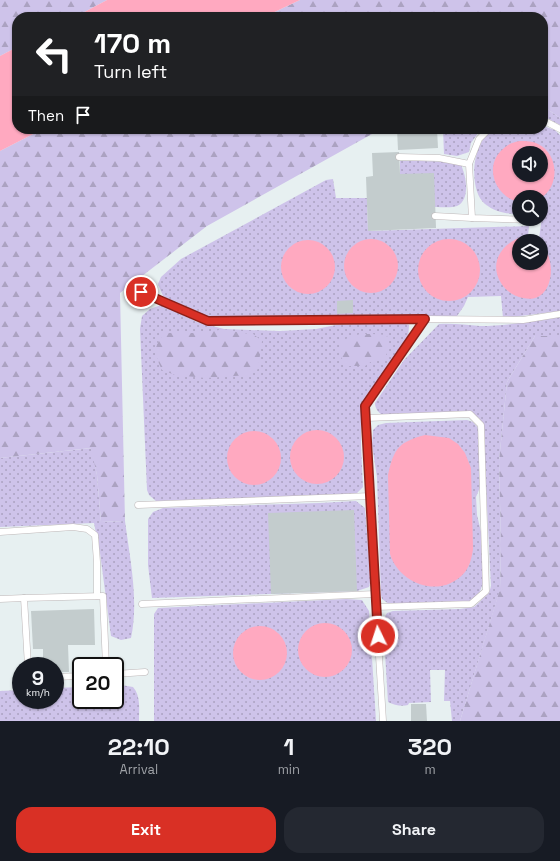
<!DOCTYPE html>
<style>
body{margin:0;font-family:"Space Grotesk",sans-serif;background:#242831;color:#f1f3f6;height:100vh;display:flex;flex-direction:column;font-size:15px;white-space:nowrap}
*{box-sizing:border-box;margin:0}
p{font-size:13px;color:#9ea1a6}
.icon{flex:none;width:22px;height:22px;fill:none;stroke:currentColor;stroke-width:2;stroke-linecap:round;stroke-linejoin:round}
.map{position:relative;height:721px;overflow:hidden}
.drawer{display:flex;flex-direction:column;background:#171b24;flex:1}
.drawer>*{flex:none}
.hud{position:absolute;left:12px;top:12px;width:536px;height:122px;border-radius:16px;box-shadow:0 1px 3px #0004;background:#202124;color:#fff;overflow:hidden}
.tools{position:absolute;left:512px;top:146px;display:grid;gap:8px}
.tools a{display:grid;place-items:center;width:36px;height:36px;border-radius:50%;background:#171b24;box-shadow:0 1px 3px #0004;font-size:20px}
.speed{position:absolute;left:12px;top:657px;display:flex;gap:8px;font-size:20px;font-weight:700;text-align:center}
.speed>*{display:grid;place-content:center;width:52px;height:52px;border-radius:50%;background:#171b24;box-shadow:0 1px 3px #0004;line-height:1}
.speed small{font-size:10px;font-weight:400}
.speed .limit{border:2px solid #111;border-radius:6px;background:#fff;color:#111}
.pin{position:absolute;display:grid;place-items:center;width:34px;height:34px;color:#fff;margin:-17px;border:2px solid #fff;border-radius:50%;box-shadow:0 1px 4px #0007}
.me{position:absolute;width:44px;margin:-22px;rotate:356deg;stroke-linejoin:round;filter:drop-shadow(0 0 3px #0008)}
.turn{display:flex;align-items:center;gap:14px;height:84px;padding:0 16px;font-size:18px}
.turn .icon{width:52px;height:52px;stroke-width:2.5}
.turn b{display:block;font-size:28px;line-height:34px}
.then{display:flex;align-items:center;height:38px;padding:0 16px;background:#0003;gap:8px;font-size:15px}
.eta{display:flex;justify-content:space-evenly;align-items:center;height:68px;text-align:center}
.eta b{font-size:24px;font-weight:700;line-height:28px}
.action{display:flex;gap:8px;margin-top:auto;padding:8px 16px}
.action a{flex:1;height:46px;border-radius:16px;background:#d93025;color:#fff;font-size:16px;font-weight:700;line-height:46px;text-align:center}
.action a+a{background:#242831;color:#f1f3f6}
.map>svg:first-child{display:block}
</style>
<div class="map">
<svg width="560" height="721" viewBox="0 0 560 721">
<defs>
<pattern id="grass-dots" width="8" height="8" patternUnits="userSpaceOnUse"><rect width="8" height="8" fill="#cec3ea"/><path d="M2 2h.1M6 6h.1" fill="none" stroke="#aba2c1" stroke-width="1.8" stroke-linecap="round"/></pattern>
<pattern id="forest-firs" width="22" height="20" patternUnits="userSpaceOnUse"><rect width="22" height="20" fill="#cec3ea"/><path d="M5 1l3.5 6h-7zM16 11l3.5 6h-7z" fill="#aba2c1"/></pattern>
</defs>
<rect width="100%" height="100%" fill="#e7f0f1"/>
<g fill="url(#grass-dots)" fill-rule="evenodd">
<polygon points="543,106 560,118 560,125 543,116"/>
<path d="M543,126L555,130L560,135V311L503,318L501,296L468,297L464,306L457,316H365L216,320L194,313L163,296L158,284L161,277L181,259L326,180L333,179L336,198H367L368,231L529,226L528,236L539,239L542,216L541,215V197H519V214C506,214 495,212 485,204C467,189 472,135 497,129C500,128 505,129 509,129C520,129 532,129 543,129ZM519,153H541V175H519ZM519,241H541V263H519Z"/>
<polygon points="443,129 481,129 471,143 469,152 457,156 444,154"/>
<path d="M400,161C420,161 440,160 461,165C466,175 471,200 457,206C452,208 442,207 435,207L400,174Z"/>
<polygon points="161,305 173,310 197,322 224,329 280,331 316,329 336,325 400,322 409,325 408,340 365,400 361,414 361,447 363,487 356,494 156,501 149,495 147,490 140,329 142,316 150,309"/>
<path d="M560,317V336H535L507,382L499,461L501,544L500,590L460,721H452L450,701H444L445,670H430L431,702L409,703L408,705C402,707 394,705 388,702L383,620L387,613L393,611L460,609L474,607L489,593L491,586L483,426L479,418L474,415L385,416C379,414 375,409 375,403L404,360L439,324C453,323 466,325 480,326C507,326 533,321 560,317Z"/>
<polygon points="467,420 473,422 478,428 481,485 476,497 477,515 482,536 483,583 479,594 472,600 467,602 389,604 382,599 381,595 377,477 372,445 373,430 378,425 386,423"/>
<path d="M92,448L97,475L101,522L125,521C130,559 139,601 131,638L121,640L111,636L100,553L94,523L0,527V458Z"/>
<polygon points="356,501 365,508 371,578 369,587 357,591 152,598 148,565 148,519 153,512 163,508 320,503"/>
<polygon points="346,599 362,600 369,611 376,721 154,721 154,614 158,608"/>
<path d="M121,685L133,687C141,696 139,710 139,721H0V691L21,690V700H55V688L81,687V700H115V686Z"/>
</g>
<g fill="url(#forest-firs)">
<polygon points="0,0 107,0 75,17 17,17 17,47 0,56"/>
<polygon points="300,0 560,0 560,118 543,106 543,17 264,17"/>
<polygon points="43,129 381,129 207,226 120,293 125,521 101,522 97,475 91,448 0,458 0,151"/>
<path d="M224,329L241,333L253,334L262,341L258,369L249,375L206,378L175,375L162,370C155,355 152,346 165,333H204Z"/>
<polygon points="360,334 372,334 387,335 389,349 384,359 372,361 365,366 347,366 341,357 340,341"/>
<polygon points="535,336 560,336 560,721 460,721 500,589 501,544 499,461 507,382"/>
</g>
<g fill="#ffa9c0" fill-rule="evenodd">
<polygon points="107,0 300,0 264,17 75,17"/>
<polygon points="17,47 17,129 43,129 0,151 0,56"/>
<path d="M520,141C527,141 532,141 538,144C559,154 560,186 541,198L519,197V202C495,197 483,166 503,149C508,144 514,142 520,141ZM519,153H541V175H519Z"/>
<path d="M524,236C560,237 560,307 523,298C514,296 506,291 501,283C488,262 503,242 524,236ZM519,241H541V263H519Z"/>
<circle cx="371" cy="266" r="27"/>
<circle cx="449" cy="270" r="31"/>
<circle cx="308" cy="267" r="27"/>
<circle cx="317" cy="457" r="27"/>
<circle cx="254" cy="458" r="27"/>
<path d="M425,435L449,438L458,444L465,453L471,468L473,549C472,556 470,566 465,572C443,599 400,586 390,554L388,475C394,448 399,442 425,435Z"/>
<circle cx="325" cy="650" r="27"/>
<circle cx="260" cy="653" r="27"/>
</g>
<g fill="#c3cccd">
<polygon points="397,129 437,129 438,148 398,150"/>
<polygon points="399,152 400,174 434,173 436,228 368,231 366,177 373,176 372,153"/>
<polygon points="353,300 353,313 337,314 337,301"/>
<polygon points="354,510 357,591 271,594 268,513"/>
<polygon points="94,609 95,645 68,645 69,672 55,672 55,666 43,666 43,649 33,649 31,611"/>
<polygon points="411,704 426,704 427,721 411,721"/>
</g>
<g fill="none" stroke-linecap="round" stroke-linejoin="round">
<defs>
<g id="service">
<polyline points="543,120 560,129"/>
<polyline points="489,129 479,139 469,164 472,218 534,220"/>
<polyline points="399,157 439,158 469,164"/>
<polyline points="435,216 472,218"/>
<polyline points="141,292 208,321 425,319"/>
<polyline points="367,418 470,414 481,425 486,591 471,604 376,607 365,406 425,319 523,320 560,314"/>
<polyline points="138,505 371,496"/>
<polyline points="0,532 73,527 87,529 95,535 97,562 97,596"/>
<polyline points="0,599 24,598"/>
<polyline points="142,604 375,594"/>
<polyline points="376,607 383,721"/>
<polyline points="28,666 24,598 103,596 106,666"/>
<polyline points="115,674 145,672"/>
<polyline points="55,677 81,676"/>
</g>
</defs>
<use href="#service" stroke="#beb7b8" stroke-width="7"/>
<use href="#service" stroke="#fff" stroke-width="6"/>
</g>
<g fill="none" stroke-linecap="round" stroke-linejoin="round">
<defs>
<polyline id="route" points="141,292 208,321 425,319 365,406 378,636"/>
</defs>
<use href="#route" stroke="#8d1f18" stroke-width="10"/>
<use href="#route" stroke="#d93025" stroke-width="7"/>
</g>
</svg>
<div class="tools">
<a><svg class="icon" aria-label="sound" viewBox="0 0 24 24"><path d="M4 9h4l5-4v14l-5-4H4zM17 9q2 3 0 6"/></svg></a>
<a><svg class="icon" aria-label="search" viewBox="0 0 24 24"><circle cx="10" cy="10" r="6"/><path d="M15 15l6 6"/></svg></a>
<a><svg class="icon" aria-label="layers" viewBox="0 0 24 24"><path d="M12 4l9 5-9 5-9-5zM3 14l9 5 9-5"/></svg></a>
</div>
<div class="speed"><div>9<small>km/h</small></div><div class="limit">20</div></div>
<div class="pin" style="left:141px;top:292px;background:#d93025"><svg class="icon" aria-label="arrive" viewBox="0 0 24 24"><path d="M6 21V4h12l-3 4 3 4H6"/></svg></div>
<svg class="me" style="left:378px;top:636px" viewBox="-20 -20 40 40"><circle r="17" fill="#d93025" stroke="#fff" stroke-width="3"/><path d="M0-11L8 9 0 5-8 9z" fill="#fff"/></svg>
<div class="hud">
<div class="turn"><svg class="icon" aria-label="left" viewBox="0 0 24 24"><path d="M17 20v-9H6M10 6l-5 5 5 5"/></svg><div><b>170 m</b>Turn left</div></div>
<div class="then">Then<svg class="icon" aria-label="arrive" viewBox="0 0 24 24"><path d="M6 21V4h12l-3 4 3 4H6"/></svg></div>
</div>
</div>
<section class="drawer">
<div class="eta">
<div><b>22:10</b><p>Arrival</p></div>
<div><b>1</b><p>min</p></div>
<div><b>320</b><p>m</p></div>
</div>
<div class="action"><a>Exit</a><a>Share</a></div>
</section>
